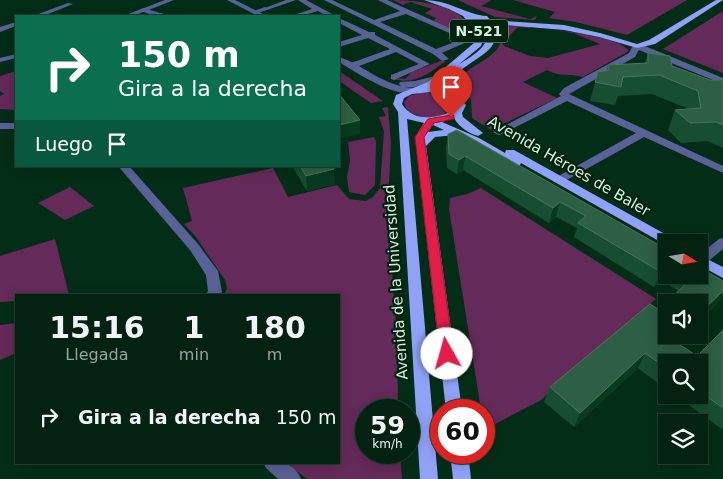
<!DOCTYPE html>
<html lang="es">
<meta charset="utf-8">
<style>
body{margin:0;font-family:"DejaVu Sans",sans-serif;background:#0d2a1a;color:#f1f3f6;height:100vh;display:flex;flex-direction:column;font-size:19px;white-space:nowrap}
*{box-sizing:border-box;margin:0}
p{font-size:16px;color:#97a49f}
.icon{flex:none;width:28px;height:28px;fill:none;stroke:currentColor;stroke-width:2;stroke-linecap:round;stroke-linejoin:round}
.map{position:relative;flex:1;overflow:hidden}
.side{position:absolute;left:15px;top:294px;width:325px;height:170px;display:flex;flex-direction:column;background:#032211;border-radius:0px;box-shadow:0 2px 12px #0003,0 0 0 1px #243f31}
.side>*{flex:none}
.banner{position:absolute;left:15px;top:15px;width:325px;height:152px;border-radius:0px;box-shadow:0 2px 12px #0003,0 0 0 1px #243f31;background:#0b6e4f;color:#fff;overflow:hidden}
.needle{width:32px;rotate:101deg}
.buttons{position:absolute;left:658px;top:234px;display:grid;gap:10px}
.buttons a{display:grid;place-items:center;width:50px;height:50px;border-radius:0px;background:#032211;box-shadow:0 2px 12px #0003,0 0 0 1px #243f31;font-size:25px}
.speed{position:absolute;left:355px;top:399px;display:flex;gap:10px;font-size:25px;font-weight:700;text-align:center}
.speed>*{display:grid;place-content:center;width:65px;height:65px;border-radius:50%;background:#032211;box-shadow:0 2px 12px #0003,0 0 0 1px #243f31;line-height:1}
.speed small{font-size:12px;font-weight:400}
.speed .limit{border:8px solid #d22;background:#fff;color:#111}
.pin{position:absolute;display:grid;place-items:center;width:42px;height:42px;color:#fff;margin:-51px -21px;border-radius:50% 50% 50% 0;rotate:-45deg;box-shadow:0 0 5px #0007}
.pin .icon{rotate:45deg}
.me{position:absolute;width:55px;margin:-28px;rotate:353deg;stroke-linejoin:round;filter:drop-shadow(0 0 4px #0008)}
.turn{display:flex;align-items:center;gap:18px;height:105px;padding:0 20px;font-size:22px}
.turn .icon{width:65px;height:65px;stroke-width:2.5}
.turn b{display:block;font-size:35px;line-height:42px}
.then{display:flex;align-items:center;height:48px;padding:0 20px;background:#0003;gap:10px;font-size:19px}
.eta{display:flex;justify-content:space-evenly;align-items:center;height:85px;text-align:center}
.eta b{font-size:30px;font-weight:800;line-height:35px}
ul{padding:0;list-style:none}
li{display:flex;align-items:center;gap:15px;height:75px;padding:0 20px}
li div{flex:1}
li b{display:block;font-size:19px}
li em{font-style:normal}
.map>svg:first-child{display:block}
</style>
<div class="map">
<svg width="723" height="479" viewBox="0 0 723 479">
<rect width="100%" height="100%" fill="#042d17"/>
<g fill="#642a59">
<path d="M393,0C417,0 473,5 473,39L433,21L436,18L425,13L432,9L410,2L403,5Z"/>
<polygon points="458,0 492,0 481,6 530,19 537,16 535,20 495,17"/>
<polygon points="513,0 687,0 627,35 576,22 549,18 555,12"/>
<polygon points="723,11 723,73 663,49"/>
<path d="M514,25L530,26V28L518,27L502,43L504,46L530,56L548,58L600,44L573,33L549,29C565,31 621,38 629,51L583,77C568,73 563,78 547,70L523,82L557,98L491,130L472,118L471,99L458,89L457,82C467,65 496,60 501,41C502,37 501,33 501,29Z"/>
<path d="M443,60L446,61C427,75 412,87 387,77L405,79L412,72Z"/>
<polygon points="16,71 16,110 0,109 0,96 4,94 0,91 0,76"/>
<polygon points="339,71 383,101 371,103 339,81"/>
<path d="M419,93C431,92 449,92 452,106C445,122 406,121 404,102L409,96Z"/>
<polygon points="388,107 391,144 388,199 393,215 388,218 397,338 398,410 366,410 366,452 400,453 402,479 307,479 286,463 339,462 339,295 224,295 227,288 225,280 196,237 184,224 192,221 183,188 273,168 288,197 337,185 349,199 366,201 373,197 380,188 384,131 379,117 386,116 382,108"/>
<polygon points="374,137 376,141 375,185 365,195 349,192 347,177 350,160 348,142"/>
<polygon points="70,187 94,206 65,220 38,203"/>
<polygon points="481,188 656,299 541,400 484,430 484,410 481,410 449,209 450,198 467,194"/>
<polygon points="55,239 69,295 16,295 16,301 0,302 0,256"/>
<polygon points="16,323 16,353 0,360 0,325"/>
</g>
<g fill="none" stroke-linecap="round" stroke-linejoin="round">
<g fill="#586297" fill-rule="evenodd">
<polygon points="265,7 268,9 267,10 255,14 251,12"/>
<polygon points="433,50 439,50 449,59 442,61 433,54"/>
</g>
<g fill="#586297" fill-rule="evenodd">
<polygon points="286,0 296,0 267,10 262,9"/>
<polygon points="298,0 306,0 336,16 327,16 318,11 301,16 291,16 312,9"/>
<path d="M324,0H332L374,20L400,11L378,0H387L474,39L439,54H433ZM406,14L463,39L436,49L380,22Z"/>
<polygon points="68,3 73,4 43,16 33,16"/>
<polygon points="143,8 164,14 165,16 155,16 141,11 139,10"/>
<polygon points="339,18 369,32 375,32 375,35 430,64 394,80 391,79 391,75 419,64 396,52 354,68 348,68 348,64 390,49 368,38 339,47 339,42 362,35 339,23"/>
<polygon points="16,22 16,26 0,32 0,27"/>
<polygon points="634,44 641,46 635,57 569,94 723,166 723,173 644,137 563,182 555,182 553,180 555,178 636,133 567,101 502,134 498,135 493,132 561,96 559,94 564,88 629,53"/>
<rect x="0" y="123" width="16" height="6"/>
<polygon points="118,166 129,166 198,244 218,271 222,292 220,295 206,295 208,291 206,275 190,250"/>
<polygon points="723,238 723,249 706,263 699,264 699,255 719,239"/>
<path d="M263,462C280,462 294,462 301,479H278L266,468Z"/>
</g>
<g fill="#586297" fill-rule="evenodd">
<polygon points="165,0 174,0 133,16 123,16"/>
<polygon points="227,0 235,0 267,16 258,16"/>
<polygon points="634,44 640,44 723,78 723,84 634,48"/>
<polygon points="16,54 16,58 0,62 0,58"/>
<path d="M339,57C361,64 378,81 401,86L399,84L400,82L415,81L435,76L439,79L415,87H404L416,88L417,90C401,103 354,71 339,62Z"/>
</g>
<g fill="#90a1f8" fill-rule="evenodd">
<path d="M424,0C450,0 466,15 487,16L490,20L564,25L600,33L637,44L649,40L716,0H723L655,44L637,48L599,37L564,30L493,24C506,51 469,59 456,75C454,78 452,83 450,86L453,92L466,105L462,113L463,117L483,133L478,136C468,133 459,127 454,118L442,122L479,138L505,153L506,150H514L674,239L676,242H666V245L521,163L520,165H512L455,135L435,137L426,146L462,410H446L415,137L424,123L407,119L438,479H420L398,112L393,104L396,95L428,82L474,43L477,34L463,16L449,9ZM475,20L486,25C494,46 471,56 457,66L481,46L485,34ZM448,73L442,86L443,89L432,87ZM430,92C441,94 450,96 456,105L453,111C436,118 414,123 402,104L404,98L412,94ZM433,125L444,130L428,132Z"/>
<polygon points="699,255 723,267 723,278 699,265"/>
<polygon points="450,452 468,452 471,479 453,479"/>
</g>
</g>
<g fill="#174e31">
<polygon points="648,53 672,66 710,80 723,80 723,148 707,141 681,143 668,130 675,110 689,109 652,94 618,96 615,105 590,101 598,72 607,71 608,65 645,63"/>
<polygon points="448,134 666,249 666,275 699,275 723,281 723,295 720,300 699,321 699,302 678,291 663,281 654,287 574,237 577,228 556,217 549,223 463,170 457,174 447,168 446,148"/>
<polygon points="292,166 333,166 335,184 307,191"/>
<polygon points="660,310 666,335 674,335 670,338 697,356 723,330 723,430 675,395 699,395 699,362 666,362 666,389 638,368 574,427 544,402 550,387"/>
</g>
<g fill="#073a1f">
<polygon points="360,120 360,134 339,139 339,125"/>
<polygon points="465,156 463,170 457,174 459,160"/>
<polygon points="334,169 335,184 307,191 306,176"/>
<polygon points="560,202 556,217 549,223 553,208"/>
<polygon points="666,269 666,274 663,281 654,287 661,272"/>
<polygon points="723,291 723,295 720,300 699,321 699,316 700,313"/>
<polygon points="666,334 666,335 674,335 657,350"/>
<polygon points="645,353 638,368 574,427 580,413"/>
</g>
<g fill="#2c5f43" stroke="#46765b">
<polygon points="648,53 670,56 672,66 710,80 723,80 723,125 716,122 690,123 675,110 701,108 698,91 659,75 623,77 621,87 595,82 598,72 609,70 608,65 648,63"/>
<polygon points="339,94 360,120 339,125"/>
<polygon points="457,130 666,249 666,269 661,272 578,223 586,216 560,202 553,208 465,156 459,160 449,154 448,134"/>
<polygon points="300,166 333,166 334,169 306,176"/>
<polygon points="699,267 723,281 723,291 700,313 699,312 699,302 667,302 691,279 684,275 699,275"/>
<polygon points="666,303 666,334 665,335 697,356 723,330 723,408 699,391 699,362 666,362 666,368 645,353 580,413 550,387 650,304 660,310"/>
</g>
<polygon fill="#e11d48" stroke="#92132f" points="451,115 454,115 454,119 434,123 424,137 454,354 452,358 447,360 442,358 440,354 415,137 428,119"/>
<g text-anchor="middle" stroke-width="4.5" stroke-linejoin="round" paint-order="stroke">
<rect fill="#00230e" stroke="#94b29e" stroke-width="1" x="450" y="19.5" width="58" height="23" rx="4"/>
<g font-size="14" font-weight="bold" fill="#d4efdc">
<text x="479" y="36">N-521</text>
</g>
<g font-size="15" fill="#d4efdc" stroke="#00230e">
<text transform="translate(569 166) rotate(30)" y="5">Avenida Héroes de Baler</text>
<text transform="translate(396 282) rotate(-94)" y="5">Avenida de la Universidad</text>
</g>
</g>
</svg>
<div class="buttons">
<a><svg class="needle" viewBox="-14 -14 28 28"><path d="M0-13l5 13h-10z" fill="#e53935"/><path d="M0 13l5-13h-10z" fill="#97a49f"/></svg></a>
<a><svg class="icon" aria-label="sound" viewBox="0 0 24 24"><path d="M4 9h4l5-4v14l-5-4H4zM17 9q2 3 0 6"/></svg></a>
<a><svg class="icon" aria-label="search" viewBox="0 0 24 24"><circle cx="10" cy="10" r="6"/><path d="M15 15l6 6"/></svg></a>
<a><svg class="icon" aria-label="layers" viewBox="0 0 24 24"><path d="M12 4l9 5-9 5-9-5zM3 14l9 5 9-5"/></svg></a>
</div>
<div class="speed"><div>59<small>km/h</small></div><div class="limit">60</div></div>
<div class="pin" style="left:451px;top:117px;background:#d93025"><svg class="icon" aria-label="arrive" viewBox="0 0 24 24"><path d="M6 21V4h12l-3 4 3 4H6"/></svg></div>
<svg class="me" style="left:447px;top:354px" viewBox="-20 -20 40 40"><circle r="19" fill="#fff"/><path d="M0-13L10 11 0 6-10 11z" fill="#e11d48"/></svg>
<div class="banner">
<div class="turn"><svg class="icon" aria-label="right" viewBox="0 0 24 24"><path d="M7 20v-9h11M14 6l5 5-5 5"/></svg><div><b>150 m</b>Gira a la derecha</div></div>
<div class="then">Luego<svg class="icon" aria-label="arrive" viewBox="0 0 24 24"><path d="M6 21V4h12l-3 4 3 4H6"/></svg></div>
</div>
<section class="side">
<div class="eta">
<div><b>15:16</b><p>Llegada</p></div>
<div><b>1</b><p>min</p></div>
<div><b>180</b><p>m</p></div>
</div>
<ul>
<li><svg class="icon" aria-label="right" viewBox="0 0 24 24"><path d="M7 20v-9h11M14 6l5 5-5 5"/></svg><div><b>Gira a la derecha</b></div><em>150 m</em></li>
</ul>
</section>
</div>
